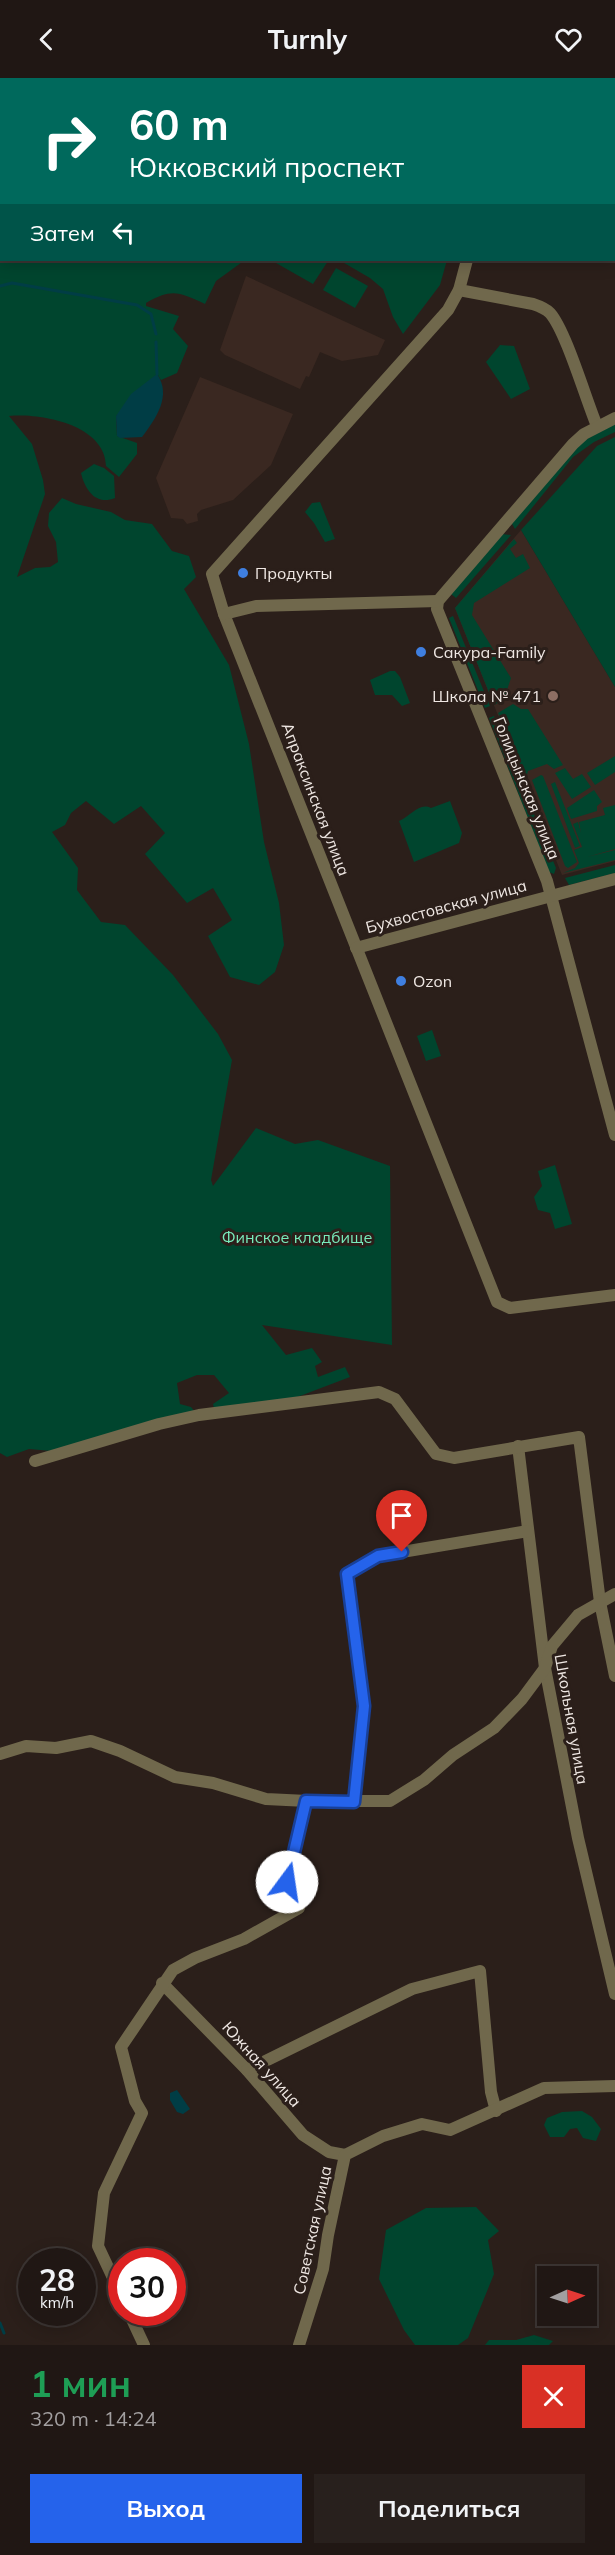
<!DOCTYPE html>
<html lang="ru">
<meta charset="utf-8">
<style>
body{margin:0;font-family:Mulish,sans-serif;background:#28201d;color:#f1f3f6;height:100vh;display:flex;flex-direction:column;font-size:22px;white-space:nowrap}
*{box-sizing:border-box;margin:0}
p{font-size:20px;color:#a29fa0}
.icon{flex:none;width:33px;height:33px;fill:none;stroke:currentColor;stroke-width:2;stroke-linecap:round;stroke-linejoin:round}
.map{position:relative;height:2267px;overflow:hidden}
.sheet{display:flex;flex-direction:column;background:#201714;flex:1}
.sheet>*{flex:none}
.guide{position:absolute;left:0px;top:0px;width:615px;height:183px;box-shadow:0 3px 15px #0003,0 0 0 2px #3d3634;background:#00695c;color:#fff;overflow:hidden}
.needle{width:39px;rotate:87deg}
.buttons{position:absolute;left:537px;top:2188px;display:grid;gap:12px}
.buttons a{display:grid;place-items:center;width:60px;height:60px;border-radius:0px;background:#201714;box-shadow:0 3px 15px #0003,0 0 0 2px #3d3634;font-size:30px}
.speed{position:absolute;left:18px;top:2170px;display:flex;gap:12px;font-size:30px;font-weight:700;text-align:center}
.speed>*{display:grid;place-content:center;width:78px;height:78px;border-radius:50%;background:#201714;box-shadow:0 3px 15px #0003,0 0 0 2px #3d3634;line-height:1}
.speed small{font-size:15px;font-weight:400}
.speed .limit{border:9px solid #d22;background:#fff;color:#111}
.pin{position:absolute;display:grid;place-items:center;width:51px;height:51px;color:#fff;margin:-62px -26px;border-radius:50% 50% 50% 0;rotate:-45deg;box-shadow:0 0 6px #0007}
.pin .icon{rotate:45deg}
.me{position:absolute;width:66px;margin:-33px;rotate:14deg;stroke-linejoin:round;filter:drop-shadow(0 0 4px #0008)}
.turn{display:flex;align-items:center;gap:21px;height:126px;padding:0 30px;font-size:27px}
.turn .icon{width:78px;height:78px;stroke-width:2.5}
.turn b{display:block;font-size:42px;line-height:51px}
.then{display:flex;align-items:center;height:57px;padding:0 30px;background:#0003;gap:12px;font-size:22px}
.round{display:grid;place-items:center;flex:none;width:63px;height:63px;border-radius:0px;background:#28201d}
.headline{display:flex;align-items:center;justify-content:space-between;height:102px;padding:0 30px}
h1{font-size:36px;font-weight:700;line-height:45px;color:#1e9e55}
.cta{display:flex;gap:12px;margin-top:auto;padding:12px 30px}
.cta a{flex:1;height:69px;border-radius:0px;background:#2563eb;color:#fff;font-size:24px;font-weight:700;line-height:69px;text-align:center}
.cta a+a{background:#28201d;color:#f1f3f6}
header{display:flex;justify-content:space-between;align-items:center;height:78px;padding:0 30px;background:#201714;font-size:27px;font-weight:700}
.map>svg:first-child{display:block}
</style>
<header><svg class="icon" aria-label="back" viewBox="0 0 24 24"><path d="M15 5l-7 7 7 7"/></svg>Turnly<svg class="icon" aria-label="heart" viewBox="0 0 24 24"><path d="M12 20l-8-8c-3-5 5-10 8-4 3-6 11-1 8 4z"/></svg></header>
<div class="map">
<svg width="615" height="2267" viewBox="0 0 615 2267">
<rect width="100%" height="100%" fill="#2b1f1a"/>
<g fill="#3a2821">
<polygon points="246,198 385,262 378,277 342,283 320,274 309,299 306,298 300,311 225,277 220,272"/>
<polygon points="200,299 293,336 271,387 233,422 201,432 197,436 198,443 187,446 183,441 171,440 156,400"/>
<polygon points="521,452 615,609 615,783 562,797 455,530"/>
</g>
<g fill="#00452e">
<polygon points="88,0 501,0 88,1"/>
<path d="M0,69L2,182H245L216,203L205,226C179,214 172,210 146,225V228L179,238L173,251L188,268L177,295L161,302L157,296L116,338L117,358L137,365V376L119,399L106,388C105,347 42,335 9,338L32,366L43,402L45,416L17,499L35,490L50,489L58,484L56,464L48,448L49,435L62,420L76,426L111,434L125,442L152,446L172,473L189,478L196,499L184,511L229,587L249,666L264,764L279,825L284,867L275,894L259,907L230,899L208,858L232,842L213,810L187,825L145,776L165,755L141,728L114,746L86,723L71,735L65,747L52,754L78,790L77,812L101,844L125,847L173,897L218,956L232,982L211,1102L213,1108L256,1050L295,1066L318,1062L390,1088L392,1267L262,1247L286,1277L312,1270L322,1284L315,1288L318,1299L345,1289L350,1299L292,1321L214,1330L213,1326L229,1315L214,1297H197L177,1305L180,1326L191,1329L195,1334L52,1373L29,1371L7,1379L0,1375Z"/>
<polygon points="278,182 325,182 328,183 313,206 276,185"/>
<polygon points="339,182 447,182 440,207 403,256 393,239 383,211 370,200"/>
<polygon points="336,190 368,208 355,230 323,212"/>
<polygon points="500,267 514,268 530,311 511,321 486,284"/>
<polygon points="615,346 615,354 594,364 573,379 515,451 511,444 581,364"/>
<polygon points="615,359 615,609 521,452 597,368"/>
<path d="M94,386L104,390L114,398L115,420C96,428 85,412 81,395Z"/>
<polygon points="320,424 335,461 325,464 314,445 305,434 312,425"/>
<polygon points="502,456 511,457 456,520 451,516"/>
<polygon points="514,461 517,465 510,471 516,480 523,476 530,490 474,525 472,537 511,600 507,612 509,619 494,627 455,530"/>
<polygon points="453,538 490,628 485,630 449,540"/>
<polygon points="390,593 395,593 400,599 410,625 402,628 392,617 375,617 370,602"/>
<polygon points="513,626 521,631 528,631 563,687 554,691 547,686 528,693 526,701 498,635"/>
<polygon points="494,638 556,790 554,796 549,794 489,640"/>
<polygon points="615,678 615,694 595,707 587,695"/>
<polygon points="565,690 573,701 582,696 591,709 572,721 555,695"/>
<polygon points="541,697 543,698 577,784 568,790 565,788 532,702"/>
<polygon points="555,704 580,768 575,770 551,706"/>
<polygon points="594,712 602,724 597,728 597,733 571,741 567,730"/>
<path d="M450,723L462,755L459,765L414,784L399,743C411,738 419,724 431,730Z"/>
<polygon points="615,727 615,771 587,779 615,772 615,782 563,795 575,790 579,785 574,772 582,769 573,746 578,744 581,755 579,744 605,737 603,730"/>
<polygon points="615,787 615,795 569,807 565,800"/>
<polygon points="432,952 441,978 426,983 417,958"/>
<polygon points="555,1087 572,1146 555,1151 550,1135 538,1132 534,1119 542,1108 538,1093"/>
<polygon points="582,2033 592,2039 601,2051 596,2063 583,2060 577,2050 570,2051 564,2059 550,2059 544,2047 547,2040 562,2034"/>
<polygon points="476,2129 499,2153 488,2162 494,2196 468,2260 458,2267 415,2267 404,2252 379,2201 386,2152 426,2130"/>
<polygon points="534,2257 553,2263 549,2267 485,2267 489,2262 516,2262"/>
</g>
<g fill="#003d45">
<path d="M157,296C172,318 156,340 142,359L120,360L117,358L116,338L131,316Z"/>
<polygon points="177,2012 190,2031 183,2036 177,2034 170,2022 170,2015"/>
</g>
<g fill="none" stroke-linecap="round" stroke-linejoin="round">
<g stroke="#003d45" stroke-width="3">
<polyline points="0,208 12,205 137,227 151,236 156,256"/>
<polyline points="156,264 157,296"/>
<polyline points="0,2245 4,2255"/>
</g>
<g stroke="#70684c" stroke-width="12">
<polyline points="518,2 519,0"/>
<polyline points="467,182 459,212 448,232 212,496 224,536 497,1224 510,1230 518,1229 615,1217"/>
<path d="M459,212L533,226C539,228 545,230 550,235C566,253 586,322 597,348"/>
<polyline points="615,340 584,356 573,366 438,523 437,531 547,803 615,1057"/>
<polyline points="224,536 256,528 438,523"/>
<polyline points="356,870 615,801"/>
<polyline points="518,1368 545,1590 578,1760 615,1916"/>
<polyline points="35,1383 159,1346 199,1337 379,1314 395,1321 436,1376 454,1380 579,1359 600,1524 615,1598"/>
<polyline points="0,1676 26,1668 56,1670 91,1663 120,1673 175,1699 213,1705 266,1721 307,1723"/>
<polyline points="354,1724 364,1628 347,1496 378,1478 528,1453"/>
<polyline points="162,1905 247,1992 303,2057 329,2074 345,2077"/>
<polyline points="247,1992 412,1911 480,1893 491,2014 496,2033"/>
<polyline points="122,2219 98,2168 104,2115 142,2035 135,2023 121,1969 173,1892 195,1880 244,1861 299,1830 287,1804 307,1723 390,1723 424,1702 453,1677 494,1650 522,1621 545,1590 552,1568 578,1537 615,1516"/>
<polyline points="129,2235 144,2267"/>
<polyline points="299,2267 323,2191 328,2157 345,2077 383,2058 422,2046 450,2052 544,2010 615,2008"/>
</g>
</g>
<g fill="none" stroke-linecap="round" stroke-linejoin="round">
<defs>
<polyline id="route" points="287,1804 306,1723 354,1724 364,1628 347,1496 378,1478 402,1474"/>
</defs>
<use href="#route" stroke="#184099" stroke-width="15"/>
<use href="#route" stroke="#2563eb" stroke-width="10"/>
</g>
<g fill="#3f7fe0" stroke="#2b1f1a" stroke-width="2">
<circle cx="243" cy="495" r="6"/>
<circle cx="421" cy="574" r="6"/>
<circle cx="401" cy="903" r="6"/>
</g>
<circle fill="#8d6e63" stroke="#2b1f1a" stroke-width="2" cx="553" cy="618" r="6"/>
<g text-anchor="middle" stroke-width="6" stroke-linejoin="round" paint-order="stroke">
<g font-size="16" fill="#efe7e3" stroke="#2b1f1a" text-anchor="start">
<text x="255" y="501">Продукты</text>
<text x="433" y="580">Сакура-Family</text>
<text x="541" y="624" text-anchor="end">Школа № 471</text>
<text x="413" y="909">Ozon</text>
</g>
<g font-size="16" fill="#efe7e3" stroke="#2b1f1a">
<text transform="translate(527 710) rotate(68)" y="6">Голицынская улица</text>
<text transform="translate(316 721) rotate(69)" y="6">Апраксинская улица</text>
<text transform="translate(446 828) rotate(-15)" y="6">Бухвостовская улица</text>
<text transform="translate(572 1641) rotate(80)" y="6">Школьная улица</text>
<text transform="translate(262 1986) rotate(48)" y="6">Южная улица</text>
<text transform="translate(312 2152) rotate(-78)" y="6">Советская улица</text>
</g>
<g font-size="16" fill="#79ecbc" stroke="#2b1f1a">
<text x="297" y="1165">Финское кладбище</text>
</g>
</g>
</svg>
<div class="buttons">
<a><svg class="needle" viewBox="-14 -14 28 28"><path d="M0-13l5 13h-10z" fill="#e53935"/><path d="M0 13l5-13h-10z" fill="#a29fa0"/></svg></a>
</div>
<div class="speed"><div>28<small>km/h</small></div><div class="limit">30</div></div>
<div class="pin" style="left:402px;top:1474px;background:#d93025"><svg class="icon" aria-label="arrive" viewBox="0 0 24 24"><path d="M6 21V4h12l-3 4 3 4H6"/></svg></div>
<svg class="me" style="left:287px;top:1804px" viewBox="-20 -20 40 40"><circle r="19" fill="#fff"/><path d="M0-13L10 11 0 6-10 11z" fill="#2563eb"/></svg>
<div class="guide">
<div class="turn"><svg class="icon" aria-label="right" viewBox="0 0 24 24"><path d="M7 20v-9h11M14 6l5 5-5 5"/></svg><div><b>60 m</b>Юкковский проспект</div></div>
<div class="then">Затем<svg class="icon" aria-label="left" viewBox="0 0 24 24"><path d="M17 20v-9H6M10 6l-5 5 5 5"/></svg></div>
</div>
</div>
<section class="sheet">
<div class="headline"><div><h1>1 мин</h1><p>320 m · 14:24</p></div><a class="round" style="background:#d93025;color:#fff"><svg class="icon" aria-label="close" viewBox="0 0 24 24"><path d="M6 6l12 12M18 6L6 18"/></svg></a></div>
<div class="cta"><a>Выход</a><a>Поделиться</a></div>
</section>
